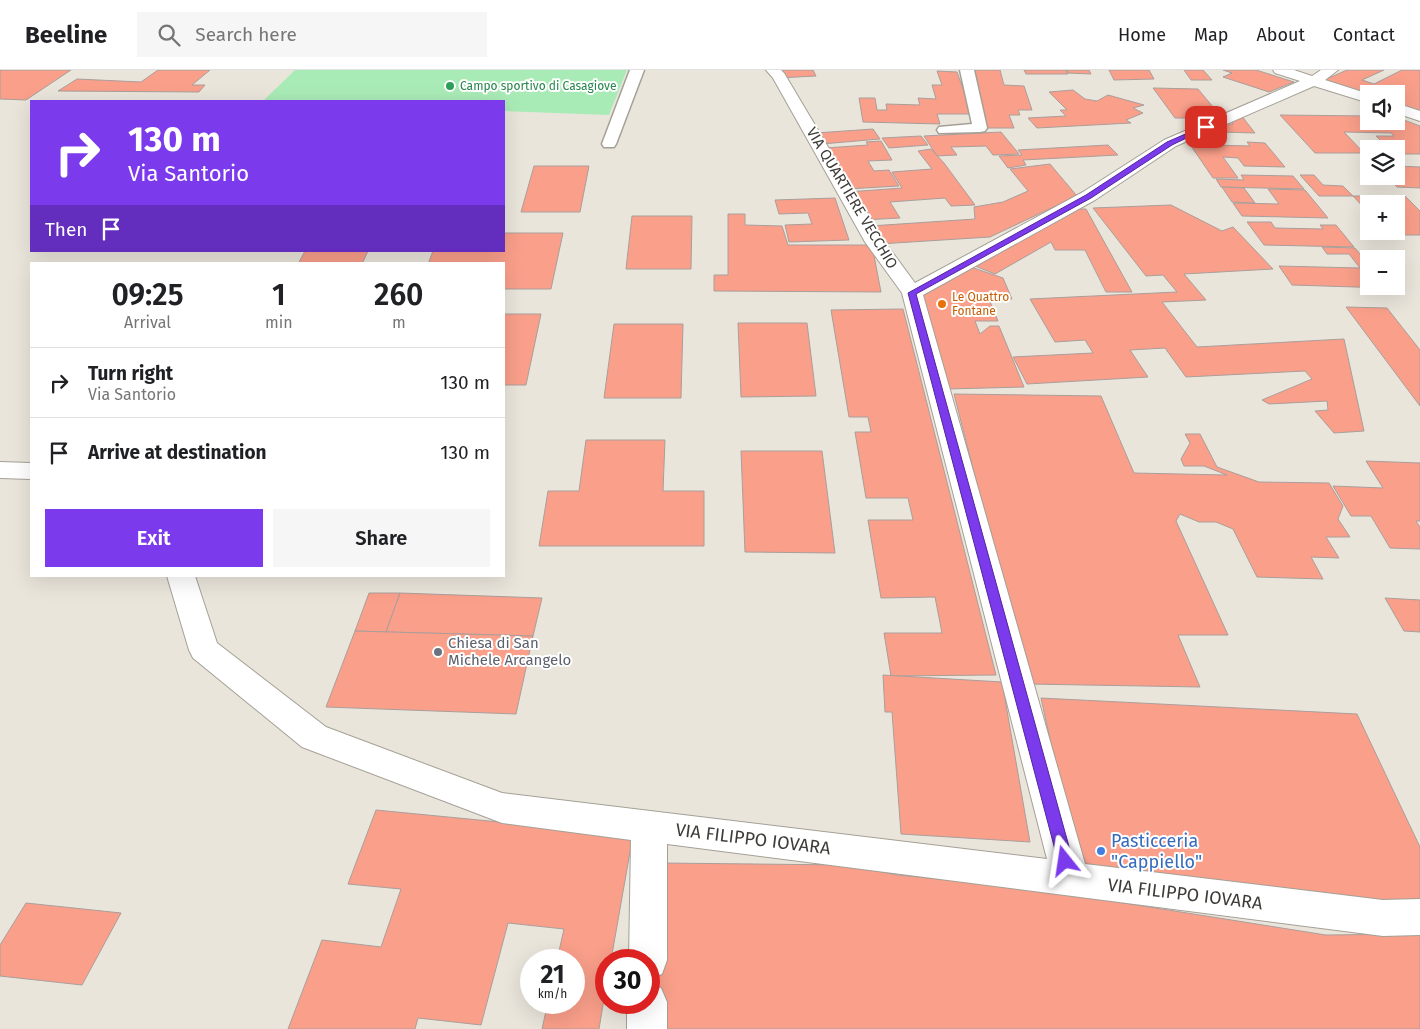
<!DOCTYPE html>
<meta charset="utf-8">
<style>
body{margin:0;font-family:"Fira Sans",sans-serif;background:#f6f6f6;color:#202124;height:100vh;display:flex;flex-direction:column;font-size:19px;white-space:nowrap}
*{box-sizing:border-box;margin:0}
p{font-size:16px;color:#757577}
.icon{flex:none;width:28px;height:28px;fill:none;stroke:currentColor;stroke-width:2;stroke-linecap:round;stroke-linejoin:round}
.map{position:relative;flex:1;overflow:hidden}
.drawer{position:absolute;left:30px;top:192px;width:475px;height:315px;display:flex;flex-direction:column;background:#fff;border-radius:0px;box-shadow:0 5px 20px #0002}
.drawer>*{flex:none}
.banner{position:absolute;left:30px;top:30px;width:475px;height:152px;border-radius:0px;box-shadow:0 5px 20px #0002;background:#7c3aed;color:#fff;overflow:hidden}
.fabs{position:absolute;left:1360px;top:15px;display:grid;gap:10px}
.fabs a{display:grid;place-items:center;width:45px;height:45px;border-radius:0px;background:#fff;box-shadow:0 5px 20px #0002;font-size:25px}
.speed{position:absolute;left:520px;top:879px;display:flex;gap:10px;font-size:25px;font-weight:700;text-align:center}
.speed>*{display:grid;place-content:center;width:65px;height:65px;border-radius:50%;background:#fff;box-shadow:0 5px 20px #0002;line-height:1}
.speed small{font-size:12px;font-weight:400}
.speed .limit{border:8px solid #d22;background:#fff;color:#111}
.pin{position:absolute;display:grid;place-items:center;width:42px;height:42px;color:#fff;margin:-21px;border-radius:10px;box-shadow:0 2px 8px #0006}
.me{position:absolute;width:55px;margin:-28px;rotate:345deg;stroke-linejoin:round;filter:drop-shadow(0 0 4px #0008)}
.turn{display:flex;align-items:center;gap:18px;height:105px;padding:0 15px;font-size:22px}
.turn .icon{width:65px;height:65px;stroke-width:2.5}
.turn b{display:block;font-size:35px;line-height:42px}
.then{display:flex;align-items:center;height:48px;padding:0 15px;background:#0003;gap:10px;font-size:19px}
.eta{display:flex;justify-content:space-evenly;align-items:center;height:85px;text-align:center}
.eta b{font-size:30px;font-weight:600;line-height:35px}
.primary-button{display:flex;gap:10px;margin-top:auto;padding:10px 15px}
.primary-button a{flex:1;height:58px;border-radius:0px;background:#7c3aed;color:#fff;font-size:20px;font-weight:600;line-height:58px;text-align:center}
.primary-button a+a{background:#f6f6f6;color:#202124}
ul{padding:0;list-style:none}
li{display:flex;align-items:center;gap:15px;height:70px;padding:0 15px;border-top:1px solid #e0e0e0}
li div{flex:1}
li b{display:block;font-size:19px}
li em{font-style:normal}
header{display:flex;align-items:center;gap:30px;box-sizing:border-box;height:70px;padding:0 25px;background:#fff;border-bottom:1px solid #e0e0e0}
header strong{font-size:24px}
nav{display:flex;gap:28px;margin-inline-start:auto;font-size:18px}
.search{width:350px;height:45px;background:#f6f6f6;display:flex;align-items:center;gap:12px;box-sizing:border-box;padding:0 18px;border-radius:0px;color:#757577;font-size:19px}
.map>svg:first-child{display:block}
</style>
<header>
<strong>Beeline</strong>
<div class="search"><svg class="icon" aria-label="search" viewBox="0 0 24 24"><circle cx="10" cy="10" r="6"/><path d="M15 15l6 6"/></svg>Search here</div>
<nav><a>Home</a><a>Map</a><a>About</a><a>Contact</a></nav>
</header>
<div class="map">
<svg width="1420" height="959" viewBox="0 0 1420 959">
<rect width="100%" height="100%" fill="#eae5db"/>
<polygon fill="#a9ebb7" points="295,0 627,0 609,45 504,41 504,31 263,31"/>
<g fill="#f99f8a" stroke="#aa9e9b">
<polygon points="0,0 71,0 26,30 0,29"/>
<polygon points="158,0 210,0 192,15 205,15 199,22 58,21 77,9 141,12"/>
<polygon points="776,0 813,0 816,6 778,8"/>
<polygon points="972,0 1000,0 1004,15 1024,16 1032,40 1018,40 1020,45 1009,45 1014,58 987,58"/>
<polygon points="1024,0 1066,0 1068,4 1026,4"/>
<polygon points="1067,0 1089,0 1091,4 1068,3"/>
<polygon points="1109,0 1149,0 1154,9 1114,10"/>
<polygon points="1184,0 1203,0 1212,10 1191,10"/>
<polygon points="1223,0 1256,0 1294,12 1269,22 1223,7 1232,3"/>
<polygon points="1347,0 1384,0 1362,10 1374,14 1402,0 1420,0 1420,41 1396,34 1396,24 1369,25 1322,11"/>
<polygon points="937,1 957,2 972,44 937,44 940,54 863,52 859,28 875,28 877,40 887,40 886,34 920,35 918,28 936,29 932,15 942,15"/>
<polygon points="1153,18 1198,19 1218,43 1190,43 1194,48 1175,48"/>
<polygon points="1073,20 1085,29 1097,31 1108,25 1144,35 1133,38 1143,43 1126,50 1131,53 1037,58 1028,48 1066,46 1060,40 1067,40 1049,22"/>
<polygon points="1241,45 1255,63 1221,62 1215,54 1233,54 1231,49"/>
<polygon points="1280,45 1369,46 1369,51 1396,51 1396,47 1420,56 1420,84 1396,84 1396,79 1389,79 1376,66 1394,66 1391,63 1344,62 1364,83 1315,83"/>
<polygon points="873,59 880,69 822,74 816,63"/>
<polygon points="1001,62 1019,84 993,85 986,76 951,77 957,85 937,86 924,66"/>
<polygon points="1202,65 1213,75 1250,76 1247,72 1265,73 1285,97 1244,96 1238,88 1223,87 1238,108 1213,108 1187,70"/>
<polygon points="921,66 928,75 889,78 882,68"/>
<polygon points="881,71 892,90 868,91 874,101 889,100 899,116 847,119 825,78 868,75 866,72"/>
<polygon points="1108,75 1118,85 1023,90 1026,95 1008,98 999,86 1022,85 1018,80"/>
<polygon points="931,79 944,93 975,135 951,136 945,128 890,132 900,148 863,150 847,122 902,118 892,102 932,99 918,81"/>
<polygon points="1050,94 1077,126 990,167 879,174 870,156 975,149 974,137 1003,132 1028,121 1010,99"/>
<polygon points="534,96 589,96 580,142 521,142"/>
<polygon points="1396,96 1420,97 1420,118 1397,117 1386,106 1396,106"/>
<polygon points="1241,105 1293,106 1304,119 1221,117 1216,109 1244,110"/>
<polygon points="1300,105 1314,105 1323,115 1343,116 1353,126 1319,126"/>
<polygon points="1222,117 1244,118 1255,133 1232,132"/>
<polygon points="1268,119 1305,120 1328,148 1242,146 1233,133 1279,134"/>
<polygon points="1353,126 1405,126 1420,141 1420,165 1389,165 1385,161 1396,161 1396,134 1369,134 1369,143"/>
<polygon points="835,128 849,170 789,172 785,155 812,154 808,143 779,144 775,130"/>
<polygon points="1171,135 1222,161 1233,157 1273,199 1184,204 1206,230 1162,232 1197,277 1344,269 1364,361 1334,363 1315,341 1328,340 1327,331 1269,334 1262,330 1312,309 1305,301 1186,307 1165,278 1130,280 1148,307 1027,314 1013,287 1093,283 1085,270 1055,272 1030,229 1177,222 1163,205 1146,206 1093,138"/>
<polygon points="1068,139 1086,139 1132,222 1106,222 1085,180 1055,180 1051,172 995,204 970,194"/>
<polygon points="728,144 745,144 745,155 782,156 788,175 872,175 881,222 714,221 714,205 728,205"/>
<polygon points="632,146 692,146 691,199 626,199"/>
<polygon points="1247,152 1271,152 1275,158 1323,159 1320,155 1336,155 1354,177 1264,175"/>
<polygon points="504,163 563,163 551,219 504,219 504,194 428,194 433,181 504,181"/>
<polygon points="1322,177 1355,178 1369,195 1369,216 1387,218 1292,215 1279,196 1360,198 1349,184 1327,184"/>
<polygon points="305,181 368,181 362,194 298,194"/>
<polygon points="968,196 1003,208 1012,229 989,229 998,251 975,251 980,264 990,256 999,256 1024,317 947,319 919,226"/>
<polygon points="1346,237 1387,238 1420,280 1420,336"/>
<polygon points="903,239 996,605 891,606 884,563 942,563 935,527 881,528 868,450 913,450 908,428 866,428 855,362 871,362 868,347 849,347 831,240"/>
<polygon points="504,244 541,244 526,315 504,315"/>
<polygon points="738,253 807,253 816,326 741,327"/>
<polygon points="614,254 683,254 681,328 604,328"/>
<polygon points="954,324 1101,326 1134,403 1227,405 1204,396 1184,396 1181,389 1190,373 1185,364 1200,364 1217,397 1259,412 1329,413 1343,436 1338,449 1350,467 1326,467 1339,488 1311,487 1323,509 1257,507 1233,459 1216,452 1199,452 1180,444 1176,451 1228,565 1178,565 1200,617 1028,614"/>
<polygon points="586,370 665,370 663,421 704,421 704,476 539,476 548,421 579,421"/>
<polygon points="741,381 822,381 835,483 745,482"/>
<polygon points="1366,391 1420,393 1420,451 1416,451 1420,457 1420,479 1390,478 1371,446 1351,446 1333,416 1383,418"/>
<polygon points="369,523 400,523 386,562 355,561"/>
<polygon points="400,523 542,528 533,566 386,562"/>
<polygon points="1385,528 1420,530 1420,562 1404,561"/>
<polygon points="355,561 533,566 516,644 326,637"/>
<polygon points="883,605 1002,612 1030,772 901,764 892,642 885,642"/>
<polygon points="1041,628 1357,644 1420,777 1420,833 1080,806"/>
<polygon points="376,740 633,765 611,890 606,890 606,917 599,959 542,959 548,932 574,932 574,890 557,890 564,859 508,853 481,955 418,948 415,959 288,959 322,870 381,877 401,819 348,814"/>
<polygon points="662,793 845,795 898,805 1023,817 1326,865 1420,864 1420,959 656,959"/>
<polygon points="26,833 121,843 82,915 0,906 0,875"/>
</g>
<g fill="none" stroke-linecap="round" stroke-linejoin="round">
<defs>
<g id="service">
<polygon points="630,0 644,0 616,74 614,77 604,77 602,74"/>
<polygon points="960,0 974,0 987,58 985,61 980,62 939,63 937,60 939,57 972,54"/>
</g>
<g id="minor">
<polygon points="766,0 781,0 784,3 884,171 915,213 1083,122 1164,70 1300,11 1275,3 1273,0 1294,0 1312,6 1321,0 1338,0 1325,10 1369,24 1369,33 1314,16 1176,76 1095,130 923,225 1085,794 1383,830 1420,829 1420,865 1383,866 667,774 667,890 662,904 649,909 649,890 629,890 631,770 502,753 302,677 193,588 189,580 167,506 195,506 217,573 326,657 502,723 1047,789 902,223 865,172 773,8"/>
<polygon points="1396,33 1420,41 1420,51 1396,43"/>
<polygon points="0,392 31,393 31,409 0,408"/>
<polygon points="649,913 661,918 667,932 667,959 627,959 627,932 649,932"/>
</g>
</defs>
<use href="#service" stroke="#a4a096" stroke-width="3"/>
<use href="#minor" stroke="#a4a096" stroke-width="2"/>
<use href="#service" fill="#fff" fill-rule="evenodd"/>
<use href="#minor" fill="#fff" fill-rule="evenodd"/>
</g>
<polygon fill="#7c3aed" stroke="#51269a" points="1204,56 1209,57 1172,75 1091,128 916,224 1073,791 1071,796 1065,798 1060,796 1058,791 908,223 1086,125 1167,72"/>
<circle fill="#2e9e5b" stroke="#fff" stroke-width="2" cx="450" cy="16" r="5"/>
<circle fill="#e8710a" stroke="#fff" stroke-width="2" cx="942" cy="234" r="5"/>
<circle fill="#6b7280" stroke="#fff" stroke-width="2" cx="438" cy="582" r="5"/>
<circle fill="#3f7fe0" stroke="#fff" stroke-width="2" cx="1101" cy="781" r="5"/>
<g text-anchor="middle" stroke-width="4" stroke-linejoin="round" paint-order="stroke">
<g font-size="12" fill="#27864d" stroke="#fff" text-anchor="start">
<text x="460" y="20">Campo sportivo di Casagiove</text>
</g>
<g font-size="12" fill="#c56008" stroke="#fff" text-anchor="start">
<text x="952" y="231">Le Quattro<tspan x="952" dy="14">Fontane</tspan></text>
</g>
<g font-size="15" fill="#3e3c38" stroke="#fff">
<text transform="translate(852 128) rotate(59)" y="5">VIA QUARTIERE VECCHIO</text>
</g>
<g font-size="15" fill="#5b616d" stroke="#fff" text-anchor="start">
<text x="448" y="578">Chiesa di San<tspan x="448" dy="17">Michele Arcangelo</tspan></text>
</g>
<g font-size="18" fill="#3e3c38" stroke="#fff">
<text transform="translate(753 769) rotate(7)" y="6">VIA FILIPPO IOVARA</text>
<text transform="translate(1185 824) rotate(7)" y="6">VIA FILIPPO IOVARA</text>
</g>
<g font-size="18" fill="#366cbe" stroke="#fff" text-anchor="start">
<text x="1111" y="777">Pasticceria<tspan x="1111" dy="21">"Cappiello"</tspan></text>
</g>
</g>
</svg>
<div class="fabs">
<a><svg class="icon" aria-label="sound" viewBox="0 0 24 24"><path d="M4 9h4l5-4v14l-5-4H4zM17 9q2 3 0 6"/></svg></a>
<a><svg class="icon" aria-label="layers" viewBox="0 0 24 24"><path d="M12 4l9 5-9 5-9-5zM3 14l9 5 9-5"/></svg></a>
<a>+</a>
<a>−</a>
</div>
<div class="speed"><div>21<small>km/h</small></div><div class="limit">30</div></div>
<div class="pin" style="left:1206px;top:57px;background:#d93025"><svg class="icon" aria-label="arrive" viewBox="0 0 24 24"><path d="M6 21V4h12l-3 4 3 4H6"/></svg></div>
<svg class="me" style="left:1065px;top:791px" viewBox="-20 -20 40 40"><path d="M0-17L14 15 0 8-14 15z" fill="#7c3aed" stroke="#fff" stroke-width="4"/></svg>
<div class="banner">
<div class="turn"><svg class="icon" aria-label="right" viewBox="0 0 24 24"><path d="M7 20v-9h11M14 6l5 5-5 5"/></svg><div><b>130 m</b>Via Santorio</div></div>
<div class="then">Then<svg class="icon" aria-label="arrive" viewBox="0 0 24 24"><path d="M6 21V4h12l-3 4 3 4H6"/></svg></div>
</div>
<section class="drawer">
<div class="eta">
<div><b>09:25</b><p>Arrival</p></div>
<div><b>1</b><p>min</p></div>
<div><b>260</b><p>m</p></div>
</div>
<ul>
<li><svg class="icon" aria-label="right" viewBox="0 0 24 24"><path d="M7 20v-9h11M14 6l5 5-5 5"/></svg><div><b>Turn right</b><p>Via Santorio</p></div><em>130 m</em></li>
<li><svg class="icon" aria-label="arrive" viewBox="0 0 24 24"><path d="M6 21V4h12l-3 4 3 4H6"/></svg><div><b>Arrive at destination</b></div><em>130 m</em></li>
</ul>
<div class="primary-button"><a>Exit</a><a>Share</a></div>
</section>
</div>
